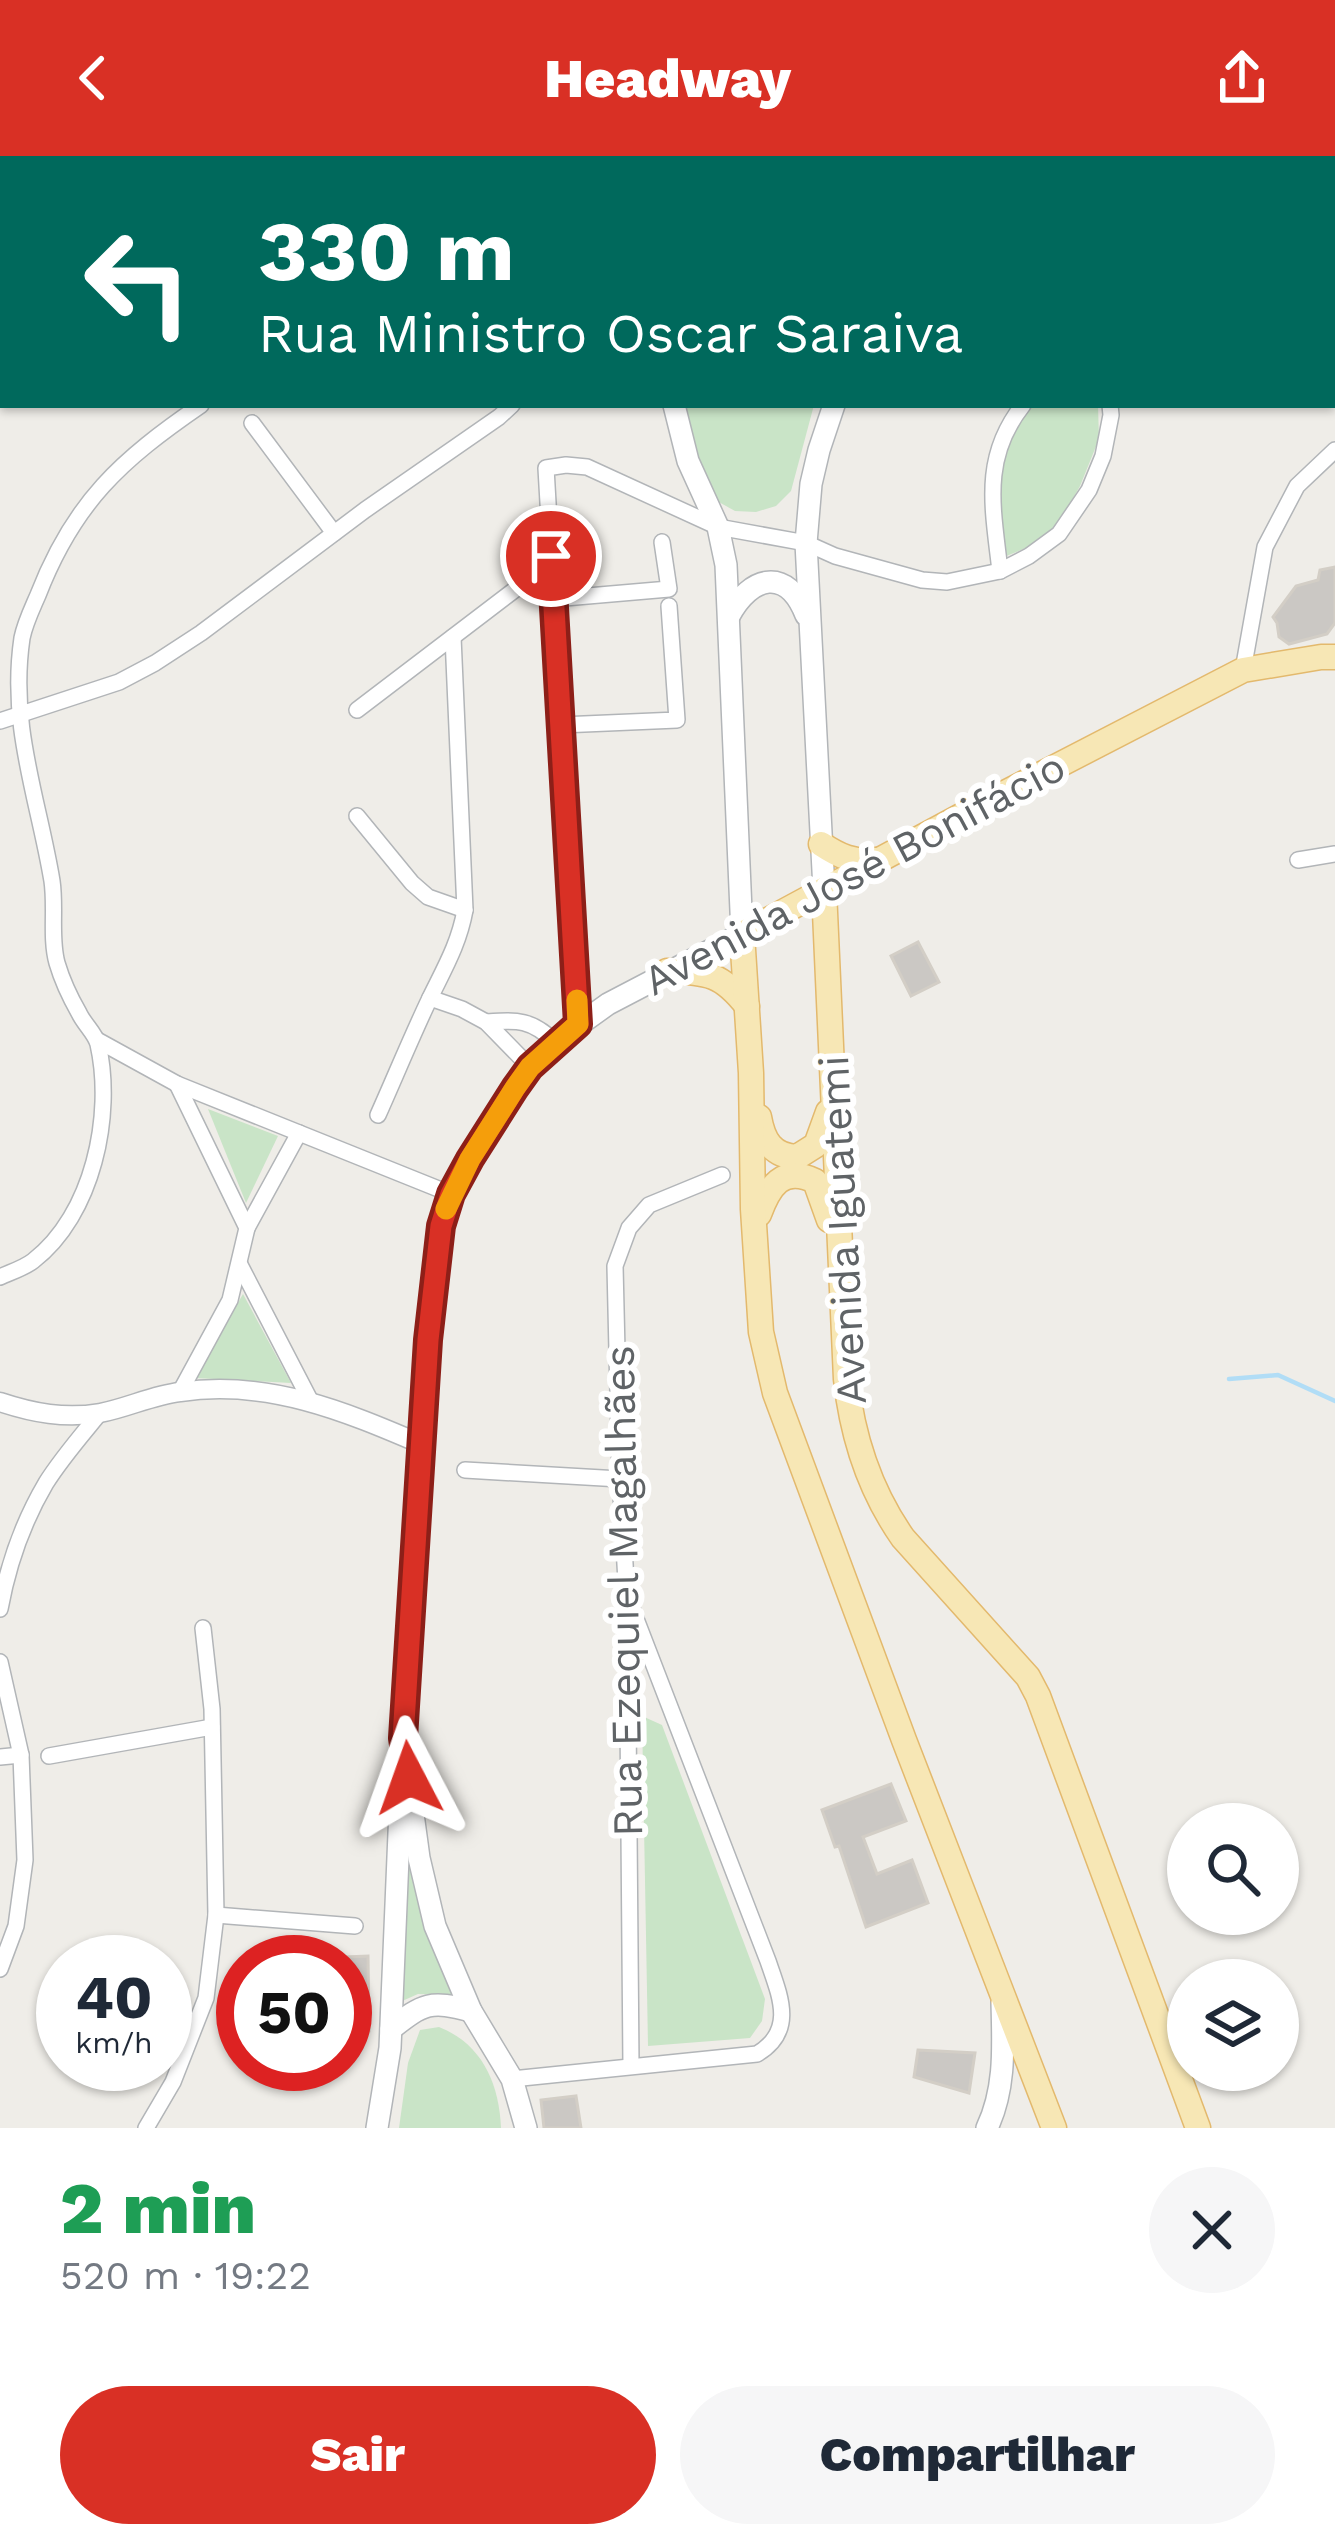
<!DOCTYPE html>
<html lang="pt">
<meta charset="utf-8">
<style>
body{margin:0;font-family:"Work Sans",sans-serif;background:#f6f6f7;color:#1f2937;height:100vh;display:flex;flex-direction:column;font-size:45px;white-space:nowrap}
*{box-sizing:border-box;margin:0}
p{font-size:39px;color:#747a83}
.icon{flex:none;width:66px;height:66px;fill:none;stroke:currentColor;stroke-width:2;stroke-linecap:round;stroke-linejoin:round}
.map{position:relative;height:1972px;overflow:hidden}
.drawer{display:flex;flex-direction:column;background:#fff;flex:1}
.drawer>*{flex:none}
.hud{position:absolute;left:0px;top:0px;width:1335px;height:252px;box-shadow:0 3px 9px #0004;background:#00695c;color:#fff;overflow:hidden}
.fabs{position:absolute;left:1167px;top:1647px;display:grid;gap:24px}
.fabs a{display:grid;place-items:center;width:132px;height:132px;border-radius:50%;background:#fff;box-shadow:0 3px 9px #0004;font-size:60px}
.speed{position:absolute;left:36px;top:1779px;display:flex;gap:24px;font-size:60px;font-weight:700;text-align:center}
.speed>*{display:grid;place-content:center;width:156px;height:156px;border-radius:50%;background:#fff;box-shadow:0 3px 9px #0004;line-height:1}
.speed small{font-size:30px;font-weight:400}
.speed .limit{border:18px solid #d22;background:#fff;color:#111}
.pin{position:absolute;display:grid;place-items:center;width:102px;height:102px;color:#fff;margin:-51px;border:6px solid #fff;border-radius:50%;box-shadow:0 3px 12px #0007}
.me{position:absolute;width:132px;margin:-66px;rotate:356deg;stroke-linejoin:round;filter:drop-shadow(0 0 9px #0008)}
.turn{display:flex;align-items:center;gap:42px;height:252px;padding:0 60px;font-size:54px}
.turn .icon{width:156px;height:156px;stroke-width:2.5}
.turn b{display:block;font-size:84px;line-height:102px}
.round{display:grid;place-items:center;flex:none;width:126px;height:126px;border-radius:63px;background:#f6f6f7}
.head{display:flex;align-items:center;justify-content:space-between;height:204px;padding:0 60px}
h1{font-size:72px;font-weight:800;line-height:90px;color:#1e9e55}
.action{display:flex;gap:24px;margin-top:auto;padding:24px 60px}
.action a{flex:1;height:138px;border-radius:72px;background:#d93025;color:#fff;font-size:48px;font-weight:800;line-height:138px;text-align:center}
.action a+a{background:#f6f6f7;color:#1f2937}
header{display:flex;justify-content:space-between;align-items:center;height:156px;padding:0 60px;background:#d93025;color:#fff;font-size:54px;font-weight:800}
.map>svg:first-child{display:block}
</style>
<header><svg class="icon" aria-label="back" viewBox="0 0 24 24"><path d="M15 5l-7 7 7 7"/></svg>Headway<svg class="icon" aria-label="share" viewBox="0 0 24 24"><path d="M12 15V3M7 8l5-5 5 5M5 13v7h14v-7"/></svg></header>
<div class="map">
<svg width="1335" height="1972" viewBox="0 0 1335 1972">
<rect width="100%" height="100%" fill="#efede8"/>
<g fill="#c9e4c7">
<polygon points="681,249 814,249 791,335 776,350 756,356 735,355 717,345 699,312"/>
<path d="M1031,249H1098L1099,283L1080,330L1060,366L1033,389L1004,401C1000,346 987,292 1031,249Z"/>
<polygon points="208,953 278,980 246,1047"/>
<polygon points="243,1138 291,1227 195,1222"/>
<polygon points="642,1560 662,1569 765,1843 762,1865 750,1882 648,1890"/>
<polygon points="407,1668 454,1839 418,1838 400,1846"/>
<path d="M439,1871C482,1888 499,1927 501,1972H399L408,1907L420,1874Z"/>
</g>
<g fill="none" stroke-linecap="round" stroke-linejoin="round">
<polyline stroke="#b1ddf6" stroke-width="4.5" points="1229,1223 1278,1219 1335,1245"/>
</g>
<g fill="#cbc8c4" stroke="#d3cec6" stroke-width="3">
<polygon points="1335,411 1335,467 1327,478 1289,488 1279,481 1277,467 1273,461 1296,430 1318,424 1320,414"/>
<polygon points="918,786 939,826 911,840 891,800"/>
<polygon points="891,1628 906,1665 863,1681 877,1718 912,1704 928,1747 866,1771 839,1690 835,1691 822,1654"/>
<polygon points="368,1800 369,1875 345,1878 345,1801"/>
<polygon points="918,1894 975,1897 969,1937 914,1921"/>
<polygon points="576,1940 581,1972 544,1972 541,1944"/>
</g>
<g fill="none" stroke-linecap="round" stroke-linejoin="round">
<defs>
<g id="minor">
<polyline points="27,0 30,3"/>
<polyline points="967,0 969,3"/>
<polyline points="62,3 65,0"/>
<polyline points="191,3 194,0"/>
<polyline points="481,3 484,0"/>
<polyline points="0,62 3,60"/>
<polyline points="0,172 3,170"/>
<polyline points="0,208 3,204"/>
<polyline points="252,267 334,377"/>
<path d="M1000,415C993,352 981,302 1023,249"/>
<polyline points="553,443 669,433 662,386"/>
<polyline points="1243,514 1265,391 1297,330 1335,294"/>
<polyline points="357,554 521,429"/>
<polyline points="0,565 119,526 155,507 201,477 365,354 499,261 512,249"/>
<polyline points="561,569 677,564 669,450"/>
<polyline points="357,660 412,727 428,741 465,754"/>
<polyline points="1298,704 1335,698"/>
<polyline points="430,842 462,853 486,866 530,911"/>
<path d="M486,866C518,864 531,863 555,886"/>
<polyline points="578,868 546,312 566,309 587,311 718,371 806,387 835,400 922,424 947,426 1000,415 1029,400 1059,378 1089,334 1103,300 1111,259 1110,249"/>
<polyline points="97,884 177,928 451,1038"/>
<polyline points="177,928 247,1072 230,1144 180,1236"/>
<path d="M378,959C395,921 411,882 429,844C444,813 459,788 465,754L453,481"/>
<polyline points="247,1072 299,977"/>
<polyline points="240,1109 310,1244"/>
<path d="M0,1121C11,1116 24,1112 33,1105C93,1059 114,959 98,888C95,877 84,868 79,857C71,843 62,824 57,807C50,782 56,752 52,725C38,641 9,570 22,482C25,467 32,453 38,439C74,346 121,304 201,249"/>
<polyline points="465,1314 620,1323"/>
<path d="M0,1453C8,1409 23,1366 46,1327C61,1303 81,1280 99,1258"/>
<polyline points="0,1506 21,1599 25,1704 16,1770 0,1813"/>
<polyline points="49,1600 212,1571"/>
<polyline points="0,1601 21,1599"/>
<polyline points="216,1759 355,1770"/>
<polyline points="631,1910 627,1442 620,1323 615,1110 629,1072 649,1049 722,1019"/>
<path d="M512,1923L757,1898C796,1875 780,1840 768,1805L631,1450"/>
<polyline points="146,1972 173,1926 206,1842 216,1759 212,1553 203,1472"/>
</g>
<path id="tertiary" d="M0,1246C33,1257 65,1263 100,1257C127,1252 153,1239 180,1236C267,1223 344,1255 421,1288"/>
<g id="secondary">
<polyline points="756,0 757,3"/>
<polyline points="715,3 719,0"/>
<path d="M729,460C751,419 787,411 806,459"/>
<polyline points="824,734 806,387 811,328 819,294 834,249"/>
<polyline points="410,1636 419,1702 435,1770 471,1855 512,1923 526,1972"/>
<path d="M391,1873C424,1847 430,1844 471,1855"/>
<polyline points="377,1972 390,1892 403,1582 428,1184 441,1070 451,1038 470,1003 515,932 530,911 555,886 608,848 742,778 726,409 718,371 688,305 674,249"/>
<path d="M987,1972C1006,1932 1003,1889 1002,1846"/>
</g>
<g id="primary">
<polyline points="1174,0 1176,3"/>
<polyline points="1213,0 1215,3"/>
<polyline points="1332,177 1335,181"/>
<polyline points="1332,233 1335,238"/>
<path d="M821,688C839,700 854,707 876,704"/>
<path d="M824,734L846,1223C852,1279 870,1335 903,1382L1028,1521L1038,1540L1198,1972"/>
<path d="M667,815C708,817 721,817 747,850"/>
<path d="M759,961C763,984 772,1000 797,1001L816,989L828,956"/>
<path d="M759,1058C769,1031 782,1009 815,1025L829,1064"/>
<polyline points="1054,1972 904,1584 775,1237 761,1176 753,1053 751,917 742,778 974,653 1243,514 1321,501 1335,501"/>
</g>
</defs>
<use href="#minor" stroke="#b2b5b8" stroke-width="18"/>
<use href="#tertiary" stroke="#b2b5b8" stroke-width="21"/>
<use href="#secondary" stroke="#b2b5b8" stroke-width="24"/>
<use href="#primary" stroke="#e3b96d" stroke-width="27"/>
<use href="#minor" stroke="#fff" stroke-width="15"/>
<use href="#tertiary" stroke="#fff" stroke-width="18"/>
<use href="#secondary" stroke="#fff" stroke-width="21"/>
<use href="#primary" stroke="#f7e7b5" stroke-width="24"/>
</g>
<g fill="none" stroke-linecap="round" stroke-linejoin="round">
<defs>
<polyline id="route" points="409,1622 403,1582 428,1184 441,1070 451,1038 470,1003 515,932 530,911 578,868 551,400"/>
</defs>
<use href="#route" stroke="#8d1f18" stroke-width="30"/>
<use href="#route" stroke="#d93025" stroke-width="21"/>
<polyline stroke="#f59e0b" stroke-width="21" points="446,1053 470,1003 515,932 530,911 578,868 577,844"/>
</g>
<g text-anchor="middle" stroke-width="12" stroke-linejoin="round" paint-order="stroke">
<g font-size="42" fill="#5f6366" stroke="#fff">
<text transform="translate(854 717) rotate(-28)" y="15">Avenida José Bonifácio</text>
<text transform="translate(842 1074) rotate(-93)" y="15">Avenida Iguatemi</text>
<text transform="translate(623 1435) rotate(-91)" y="15">Rua Ezequiel Magalhães</text>
</g>
</g>
</svg>
<div class="fabs">
<a><svg class="icon" aria-label="search" viewBox="0 0 24 24"><circle cx="10" cy="10" r="6"/><path d="M15 15l6 6"/></svg></a>
<a><svg class="icon" aria-label="layers" viewBox="0 0 24 24"><path d="M12 4l9 5-9 5-9-5zM3 14l9 5 9-5"/></svg></a>
</div>
<div class="speed"><div>40<small>km/h</small></div><div class="limit">50</div></div>
<div class="pin" style="left:551px;top:400px;background:#d93025"><svg class="icon" aria-label="arrive" viewBox="0 0 24 24"><path d="M6 21V4h12l-3 4 3 4H6"/></svg></div>
<svg class="me" style="left:409px;top:1622px" viewBox="-20 -20 40 40"><path d="M0-17L14 15 0 8-14 15z" fill="#d93025" stroke="#fff" stroke-width="4"/></svg>
<div class="hud">
<div class="turn"><svg class="icon" aria-label="left" viewBox="0 0 24 24"><path d="M17 20v-9H6M10 6l-5 5 5 5"/></svg><div><b>330 m</b>Rua Ministro Oscar Saraiva</div></div>
</div>
</div>
<section class="drawer">
<div class="head"><div><h1>2 min</h1><p>520 m · 19:22</p></div><a class="round"><svg class="icon" aria-label="close" viewBox="0 0 24 24"><path d="M6 6l12 12M18 6L6 18"/></svg></a></div>
<div class="action"><a>Sair</a><a>Compartilhar</a></div>
</section>
